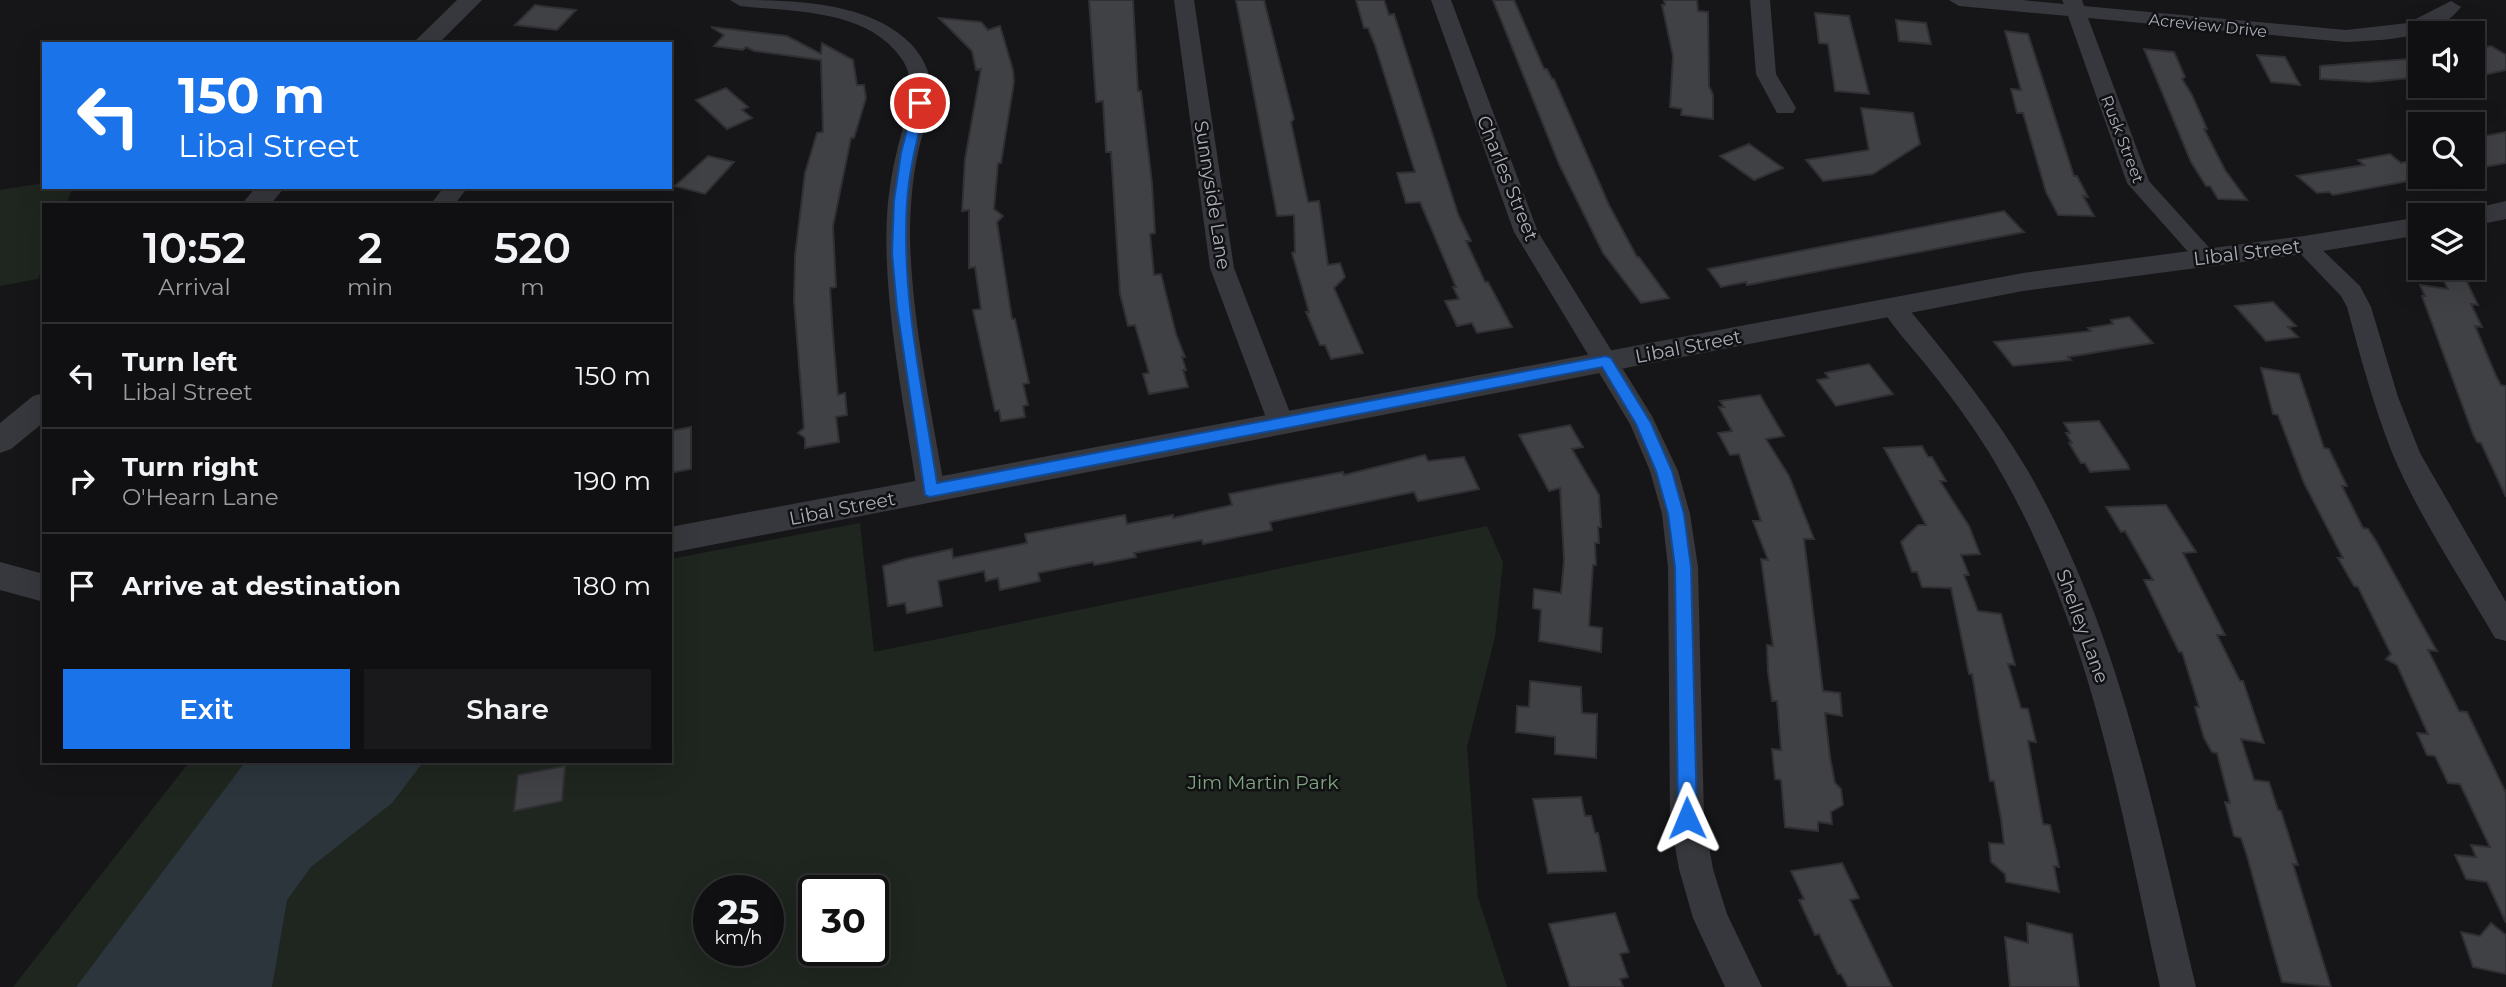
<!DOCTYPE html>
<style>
body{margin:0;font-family:Montserrat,sans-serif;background:#19191b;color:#f1f3f6;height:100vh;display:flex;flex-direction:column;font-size:26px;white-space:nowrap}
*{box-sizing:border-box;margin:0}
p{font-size:23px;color:#9c9d9f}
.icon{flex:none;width:38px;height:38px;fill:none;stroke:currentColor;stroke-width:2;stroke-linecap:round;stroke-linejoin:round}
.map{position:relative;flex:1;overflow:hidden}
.sheet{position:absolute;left:42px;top:203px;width:630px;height:560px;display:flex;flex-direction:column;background:#101012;border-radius:0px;box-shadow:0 7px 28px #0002,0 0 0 2px #303032}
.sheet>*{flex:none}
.guide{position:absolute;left:42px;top:42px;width:630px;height:147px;border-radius:0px;box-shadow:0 7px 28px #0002,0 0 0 2px #303032;background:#1a73e8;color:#fff;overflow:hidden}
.buttons{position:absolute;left:2408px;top:21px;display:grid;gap:14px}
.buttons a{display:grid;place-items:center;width:77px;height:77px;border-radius:0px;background:#101012;box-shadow:0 7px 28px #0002,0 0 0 2px #303032;font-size:35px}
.speed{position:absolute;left:693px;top:875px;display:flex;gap:14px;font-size:35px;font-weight:700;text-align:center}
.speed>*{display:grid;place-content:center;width:91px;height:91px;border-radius:50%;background:#101012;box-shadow:0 7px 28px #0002,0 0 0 2px #303032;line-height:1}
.speed small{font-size:18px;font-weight:400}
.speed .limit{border:4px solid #111;border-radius:10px;background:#fff;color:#111}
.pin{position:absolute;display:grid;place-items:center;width:60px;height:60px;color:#fff;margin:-30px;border:4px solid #fff;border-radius:50%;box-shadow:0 2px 7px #0007}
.me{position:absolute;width:77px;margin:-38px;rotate:359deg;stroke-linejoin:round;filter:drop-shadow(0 0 5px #0008)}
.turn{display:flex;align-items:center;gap:24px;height:147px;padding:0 21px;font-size:32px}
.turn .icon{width:91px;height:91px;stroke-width:2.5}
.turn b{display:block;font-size:49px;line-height:60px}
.eta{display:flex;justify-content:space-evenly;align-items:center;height:119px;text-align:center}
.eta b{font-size:42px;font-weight:600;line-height:49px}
.primary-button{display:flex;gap:14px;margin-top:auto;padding:14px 21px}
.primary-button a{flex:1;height:80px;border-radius:0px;background:#1a73e8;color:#fff;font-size:28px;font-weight:600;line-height:80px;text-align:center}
.primary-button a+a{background:#19191b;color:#f1f3f6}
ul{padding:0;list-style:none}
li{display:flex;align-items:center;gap:21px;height:105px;padding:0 21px;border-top:2px solid #303032}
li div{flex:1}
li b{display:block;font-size:26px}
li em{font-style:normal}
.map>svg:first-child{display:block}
</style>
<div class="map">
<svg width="2506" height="987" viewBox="0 0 2506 987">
<rect width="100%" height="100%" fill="#161618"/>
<g fill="#1e261f" fill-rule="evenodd">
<polygon points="44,183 44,187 73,187 66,205 44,205 44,263 38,279 0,286 0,190"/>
<path d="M860,523L874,652L1487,526L1503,562L1495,637L1467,747L1478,897L1507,987H13L190,761H670V559ZM709,891H768V950H709ZM814,891H873V950H814Z"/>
</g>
<polygon fill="#2c353c" points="246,761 424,761 392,803 311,867 287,900 272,987 76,987"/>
<g fill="#404145" stroke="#303034" stroke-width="2">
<polygon points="1089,0 1133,0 1138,91 1141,91 1152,183 1155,233 1150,234 1154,275 1161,274 1176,334 1185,357 1182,357 1186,370 1183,370 1188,387 1149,394 1143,374 1149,373 1135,325 1128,326 1120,294 1111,152 1106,152 1103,101 1096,102"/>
<polygon points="1236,0 1264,0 1294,119 1291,122 1308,202 1319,201 1328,265 1340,263 1345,277 1334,288 1363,353 1331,359 1325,345 1320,345 1306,312 1309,312 1292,253 1295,252 1294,215 1277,216"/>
<polygon points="1356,0 1384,0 1389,15 1394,14 1458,214 1471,241 1466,241 1485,282 1488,282 1512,327 1477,333 1472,323 1457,326 1445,301 1459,299 1453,287 1456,287 1420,202 1406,203 1397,173 1415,172 1375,45 1368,28 1364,28"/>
<polygon points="1493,0 1514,0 1544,69 1547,69 1552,79 1554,79 1609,205 1637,257 1639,257 1669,298 1641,303 1603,253 1559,164"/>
<polygon points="1664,0 1697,0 1698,11 1708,12 1709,86 1713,95 1713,119 1681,115 1682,109 1670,107 1673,56 1662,5 1665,5"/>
<polygon points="535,5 541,6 576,10 557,30 515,25"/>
<polygon points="1815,13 1849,16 1869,94 1835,91 1828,44 1819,43"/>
<polygon points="939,18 981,22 988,30 1000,26 1013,70 1014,82 1001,163 998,163 994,209 1003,216 997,222 1012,319 1015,319 1029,383 1023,384 1028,405 1023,406 1025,417 1001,421 999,410 995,411 973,310 981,309 975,267 969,268 969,210 962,211 965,159 981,69 976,70 972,51"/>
<polygon points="1896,20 1926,23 1931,44 1899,41"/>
<polygon points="711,27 787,36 821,54 822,43 853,60 857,85 864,85 866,98 854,138 851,138 833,226 836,287 830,288 833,335 838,395 845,393 847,415 836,417 839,442 805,448 805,438 798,433 804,428 794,301 795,256 805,173 817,133 823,132 821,60 754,51 746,47 743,50 714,46 724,35"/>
<polygon points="2005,31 2028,34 2074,176 2077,176 2088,197 2083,196 2094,216 2058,215 2046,192 2023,113 2017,113 2011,89 2021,90"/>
<polygon points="2491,46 2506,55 2506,70 2484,75 2473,68 2473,50"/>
<polygon points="2144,49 2174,52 2185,77 2182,79 2192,95 2207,129 2204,129 2225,170 2247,200 2218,199 2210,186 2206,186 2191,162"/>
<polygon points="2257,55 2285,57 2300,85 2271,82"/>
<polygon points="2420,58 2420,77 2369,82 2320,79 2320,66"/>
<polygon points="726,88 748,107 742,110 752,118 727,129 696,100"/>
<polygon points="1861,108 1913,113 1920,144 1873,174 1823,181 1806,160 1869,150"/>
<polygon points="2506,132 2506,163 2473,169 2473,138"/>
<polygon points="1749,144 1783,168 1754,180 1720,156"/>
<polygon points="2390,154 2401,163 2409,161 2420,170 2420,177 2430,177 2333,195 2329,192 2317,193 2297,176 2364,165 2358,160"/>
<polygon points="708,156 734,162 705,194 675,186"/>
<polygon points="2004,211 2024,232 1747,285 1746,282 1721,287 1708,269"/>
<polygon points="2440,273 2464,276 2478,305 2471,304 2482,327 2475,326 2496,376 2501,385 2506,386 2506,497 2481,443 2477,442 2473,434 2422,296 2425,296 2420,285 2448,289"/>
<polygon points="2273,302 2296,326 2288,327 2298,337 2266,341 2235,306"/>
<polygon points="2129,317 2153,343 2068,357 2071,360 2013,366 1994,342 2091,331 2088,328 2113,324 2111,320"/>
<polygon points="1869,364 1893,394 1836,406 1817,380 1829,378 1825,373"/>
<polygon points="2261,368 2299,374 2324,448 2329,449 2347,486 2342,486 2363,528 2368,529 2376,541 2424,628 2437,651 2428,650 2459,711 2467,712 2506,793 2506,923 2487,882 2466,879 2455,855 2476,857 2471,845 2490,847 2460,784 2448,783 2435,756 2427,755 2417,733 2428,734 2397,665 2386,659 2391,654 2358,587 2354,586 2338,558 2343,558 2304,483 2278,415 2273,414"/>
<polygon points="1760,395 1784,436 1766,439 1789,476 1814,539 1804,539 1823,691 1840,693 1842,716 1825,713 1830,757 1835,783 1841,789 1843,805 1831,812 1832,824 1818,822 1818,831 1785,827 1781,780 1775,779 1772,749 1781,750 1777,701 1772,701 1768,672 1767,645 1773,646 1761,559 1768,560 1753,521 1761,521 1739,454 1730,455 1718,433 1732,431 1719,407 1724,407 1720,401"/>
<polygon points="2099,421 2128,465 2129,469 2090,472 2085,463 2081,463 2069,443 2072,443 2066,433 2070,433 2064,423"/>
<polygon points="1570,425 1583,447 1572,449 1599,495 1601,527 1598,527 1599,543 1595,543 1596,565 1593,565 1589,626 1602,628 1601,652 1539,641 1541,610 1533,608 1534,589 1561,593 1564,560 1560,488 1549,491 1519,435"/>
<polygon points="691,427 691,469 670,473 670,431"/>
<polygon points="1922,446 1928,457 1932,457 1946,481 1940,481 1969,526 1980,554 1961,555 1969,575 1964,575 1978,611 2001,614 2015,665 2008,664 2021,708 2028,709 2036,742 2028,741 2043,824 2050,825 2056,851 2059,867 2054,866 2059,892 2006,882 2005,874 1991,862 1989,843 2004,844 2001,819 1994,781 1990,781 1972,674 1969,674 1951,588 1922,587 1917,572 1912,572 1901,542 1918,525 1926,525 1884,448"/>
<polygon points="1425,455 1428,461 1464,457 1479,489 1418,501 1414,492 1270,522 1272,530 1203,544 1202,540 1134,553 1136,557 1094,565 1093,562 1038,573 1040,581 1000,590 998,578 986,581 984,571 938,581 942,606 907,613 905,603 888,606 883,566 906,559 952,549 953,558 1027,543 1025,534 1125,515 1127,524 1173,515 1173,518 1232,505 1229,494 1343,472 1344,475"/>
<polygon points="2166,505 2196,552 2183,553 2225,635 2217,635 2240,681 2243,681 2264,743 2241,739 2254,780 2269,782 2278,810 2281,811 2298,865 2293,864 2331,987 2282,982 2247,856 2241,838 2234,836 2225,802 2230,803 2217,753 2212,752 2204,738 2195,707 2199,707 2182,652 2179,652 2144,580 2153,580 2125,531 2121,532 2106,507"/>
<polygon points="1530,681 1581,687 1582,713 1597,714 1596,758 1555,754 1555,737 1516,732 1517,706 1529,707"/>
<polygon points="565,766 562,801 514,811 518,775"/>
<polygon points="1581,797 1585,816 1591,816 1595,833 1598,833 1606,871 1548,873 1533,799"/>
<polygon points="1842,863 1859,898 1850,900 1892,987 1848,987 1841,974 1838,974 1819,934 1815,935 1799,900 1804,899 1791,871"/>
<polygon points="1615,913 1629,952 1620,954 1628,977 1620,979 1623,987 1570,987 1549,924"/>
<polygon points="2027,923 2072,934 2079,987 2010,987 2005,937 2028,943"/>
<polygon points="2491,923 2506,935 2506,974 2473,967 2461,932 2480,936"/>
</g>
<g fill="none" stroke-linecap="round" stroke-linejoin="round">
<g fill="#37383d" fill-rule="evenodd">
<path d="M730,0C789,0 868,0 911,44C923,57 931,72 931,91C931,112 922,133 918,153C912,181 910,210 910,238C912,322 931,408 945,491L941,498L931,502L921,498L917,491C904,402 880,290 888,202C890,186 892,170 896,155C902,124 922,87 901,58C867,9 793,12 740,6Z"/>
<polygon points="1174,0 1194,0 1234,268 1294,423 1290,430 1281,433 1272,430 1268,423 1210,268"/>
<polygon points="1431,0 1451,0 1538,232 1652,416 1678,471 1690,514 1698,567 1704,818 1713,869 1727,914 1762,987 1725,987 1693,918 1679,869 1670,818 1668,567 1662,514 1650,471 1630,424 1514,232"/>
<polygon points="1750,0 1770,0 1776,74 1796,108 1793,113 1777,113 1756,74"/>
<path d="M1949,0H2022L2064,4L2062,0H2082L2084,6L2346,30L2408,23L2451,1L2461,7C2436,40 2383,40 2346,42L2088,18L2149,181L2214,253L2218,258L2214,263L2206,266L2198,263L2127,183L2068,16L1959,6Z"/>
<polygon points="444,187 468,187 454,205 430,205"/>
<path d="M2304,237L2312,240L2360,286L2371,307L2398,397L2420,453L2506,602V641L2495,638C2461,579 2416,512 2391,450C2373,404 2360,355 2347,307L2341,296L2292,245L2296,240Z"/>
<path d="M1893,299L1902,301C1947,355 1992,410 2028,471C2119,629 2154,811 2196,987H2160C2122,815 2092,634 2004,478C1982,438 1955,401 1926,365C1911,346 1893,328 1881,307L1884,301Z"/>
</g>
<g fill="#37383d" fill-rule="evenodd">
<polygon points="457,0 482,0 438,44 412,44"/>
<polygon points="256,187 285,187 270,205 241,205"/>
<polygon points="2506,201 2506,219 2473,226 2473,215 2460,215 2463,211"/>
<polygon points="2420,217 2420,235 2304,254 2023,291 670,553 670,527 2023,273 2304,236"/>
<polygon points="44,393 44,422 11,449 0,453 0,423 33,396"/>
<polygon points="0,562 44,574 44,602 0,590"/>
</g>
</g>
<path fill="#1a73e8" stroke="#114b97" stroke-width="2" d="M920,100L926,103C918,136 909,169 907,203C901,296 923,391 937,483L1606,356L1611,358L1651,423L1672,471L1684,514L1691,567L1697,818L1694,824L1687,826L1680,824L1678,818L1675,567L1668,514L1656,471L1636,424L1602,367L930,497L925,495L897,308L892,253L894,201L901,153L914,103Z"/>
<g text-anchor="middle" stroke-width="5" stroke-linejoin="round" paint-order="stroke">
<g font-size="16" fill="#a8adb8" stroke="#111113">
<text transform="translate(2208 25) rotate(6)" y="6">Acreview Drive</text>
<text transform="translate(2123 139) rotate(69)" y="6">Rusk Street</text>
</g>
<g font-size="19" fill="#a8adb8" stroke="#111113">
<text transform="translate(1508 178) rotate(68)" y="7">Charles Street</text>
<text transform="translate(1213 195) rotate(81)" y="7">Sunnyside Lane</text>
<text transform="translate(2247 252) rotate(-7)" y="7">Libal Street</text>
<text transform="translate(1688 346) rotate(-11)" y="7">Libal Street</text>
<text transform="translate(842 508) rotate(-11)" y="7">Libal Street</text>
<text transform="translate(2083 626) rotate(70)" y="7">Shelley Lane</text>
</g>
<g font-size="19" fill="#7fa381" stroke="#111113">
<text x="1263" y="789">Jim Martin Park</text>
</g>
</g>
</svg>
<div class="buttons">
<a><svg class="icon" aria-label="sound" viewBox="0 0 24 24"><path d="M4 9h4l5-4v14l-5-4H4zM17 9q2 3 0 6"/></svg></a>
<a><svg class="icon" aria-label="search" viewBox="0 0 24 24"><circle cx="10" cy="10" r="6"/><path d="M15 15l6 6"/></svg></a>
<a><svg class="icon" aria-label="layers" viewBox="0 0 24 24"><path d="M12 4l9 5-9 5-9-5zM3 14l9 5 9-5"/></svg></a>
</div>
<div class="speed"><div>25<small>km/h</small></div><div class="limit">30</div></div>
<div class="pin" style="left:920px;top:103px;background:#d93025"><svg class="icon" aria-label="arrive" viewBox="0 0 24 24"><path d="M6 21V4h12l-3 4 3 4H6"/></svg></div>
<svg class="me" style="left:1687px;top:818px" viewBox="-20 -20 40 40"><path d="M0-17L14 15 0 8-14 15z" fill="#1a73e8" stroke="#fff" stroke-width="4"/></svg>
<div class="guide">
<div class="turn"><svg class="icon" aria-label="left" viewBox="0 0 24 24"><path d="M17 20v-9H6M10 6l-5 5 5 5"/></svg><div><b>150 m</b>Libal Street</div></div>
</div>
<section class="sheet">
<div class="eta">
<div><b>10:52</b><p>Arrival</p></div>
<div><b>2</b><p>min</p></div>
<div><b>520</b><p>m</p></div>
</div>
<ul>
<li><svg class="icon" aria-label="left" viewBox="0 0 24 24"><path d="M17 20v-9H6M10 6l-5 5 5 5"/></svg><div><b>Turn left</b><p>Libal Street</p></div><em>150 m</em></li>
<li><svg class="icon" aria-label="right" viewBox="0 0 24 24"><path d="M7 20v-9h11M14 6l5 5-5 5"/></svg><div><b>Turn right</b><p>O'Hearn Lane</p></div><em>190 m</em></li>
<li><svg class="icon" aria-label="arrive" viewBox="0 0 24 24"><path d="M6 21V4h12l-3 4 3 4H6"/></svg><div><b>Arrive at destination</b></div><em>180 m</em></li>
</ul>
<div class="primary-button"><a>Exit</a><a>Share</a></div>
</section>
</div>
